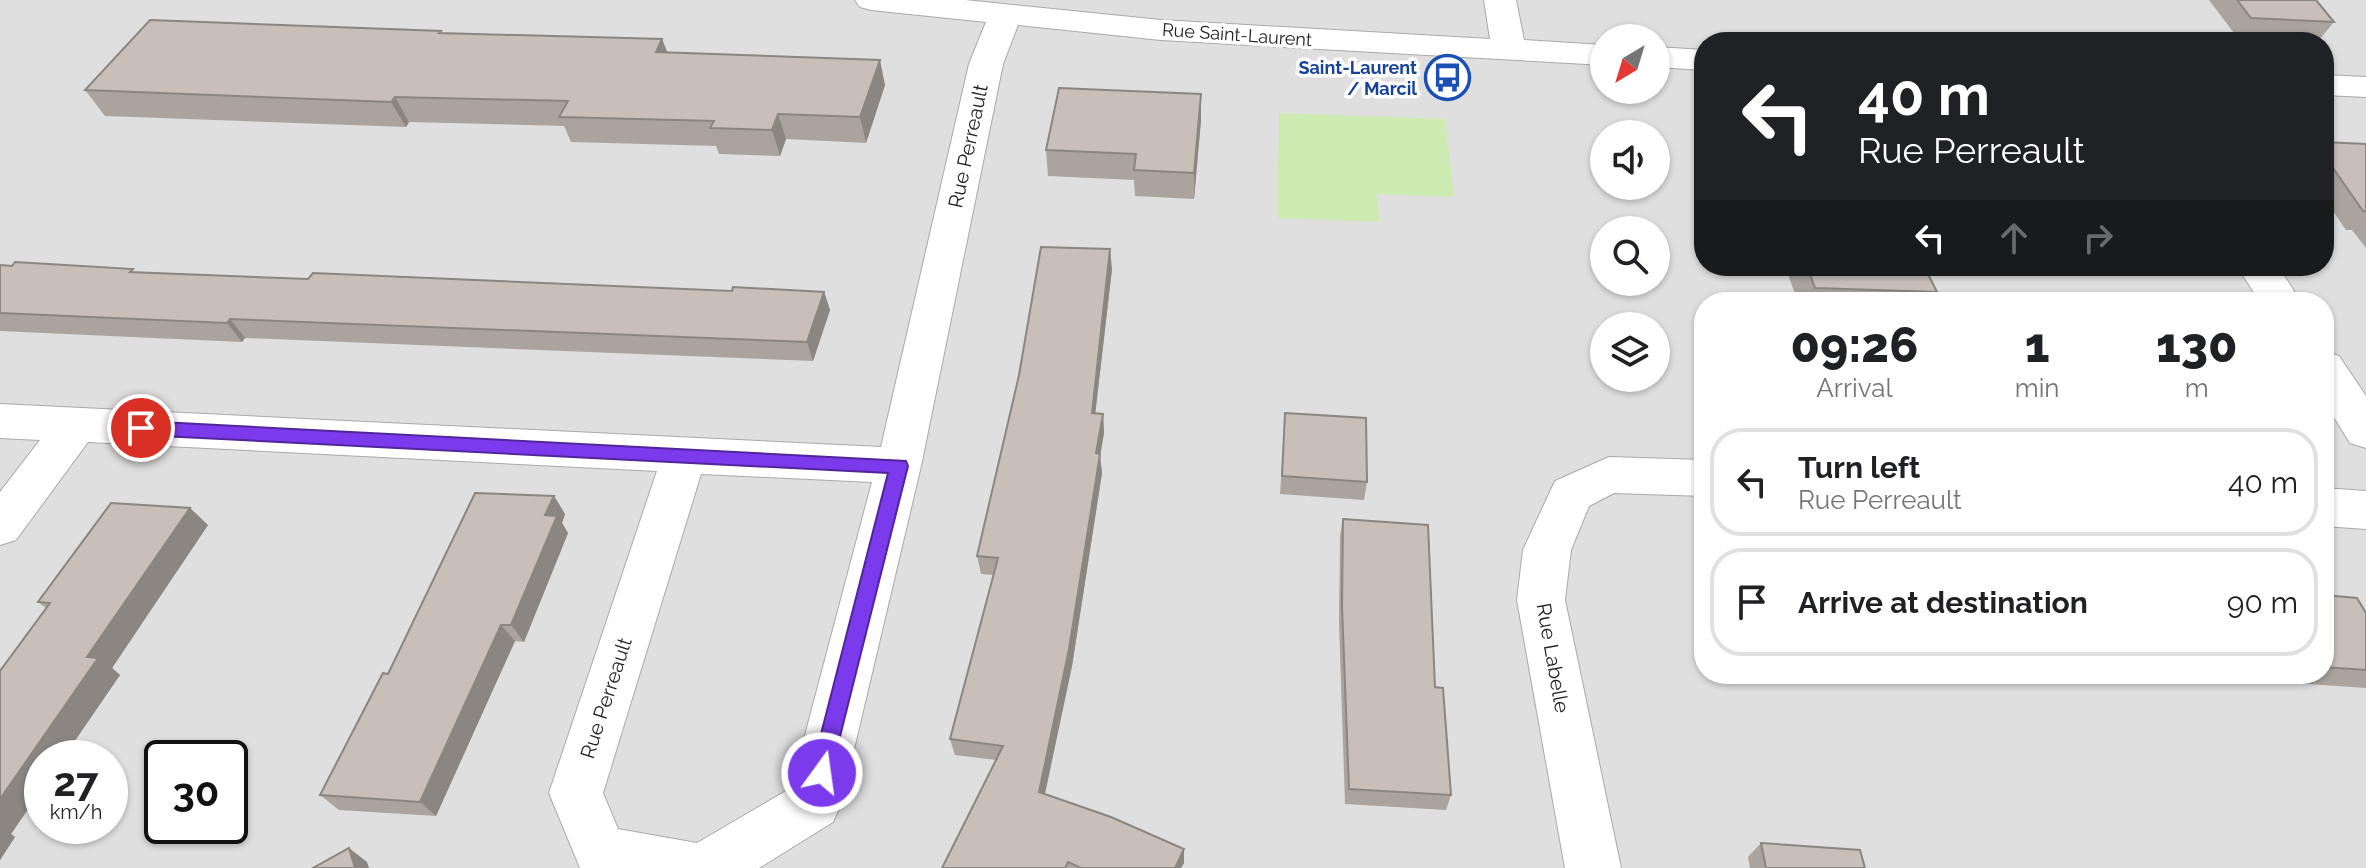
<!DOCTYPE html>
<style>
body{margin:0;font-family:Raleway,sans-serif;background:#f2f2f2;color:#202124;height:100vh;display:flex;flex-direction:column;font-size:30px;white-space:nowrap}
*{box-sizing:border-box;margin:0}
p{font-size:26px;color:#757577}
.icon{flex:none;width:44px;height:44px;fill:none;stroke:currentColor;stroke-width:2;stroke-linecap:round;stroke-linejoin:round}
.map{position:relative;flex:1;overflow:hidden}
.drawer{position:absolute;left:1694px;top:292px;width:640px;height:392px;display:flex;flex-direction:column;background:#fff;border-radius:32px;box-shadow:0 2px 6px #0004}
.drawer>*{flex:none}
.guide{position:absolute;left:1694px;top:32px;width:640px;height:244px;border-radius:32px;box-shadow:0 2px 6px #0004;background:#202124;color:#fff;overflow:hidden}
.needle{width:52px;rotate:218deg}
.buttons{position:absolute;left:1590px;top:24px;display:grid;gap:16px}
.buttons a{display:grid;place-items:center;width:80px;height:80px;border-radius:50%;background:#fff;box-shadow:0 2px 6px #0004;font-size:40px}
.speed{position:absolute;left:24px;top:740px;display:flex;gap:16px;font-size:40px;font-weight:700;text-align:center}
.speed>*{display:grid;place-content:center;width:104px;height:104px;border-radius:50%;background:#fff;box-shadow:0 2px 6px #0004;line-height:1}
.speed small{font-size:20px;font-weight:400}
.speed .limit{border:4px solid #111;border-radius:12px;background:#fff;color:#111}
.pin{position:absolute;display:grid;place-items:center;width:68px;height:68px;color:#fff;margin:-34px;border:4px solid #fff;border-radius:50%;box-shadow:0 2px 8px #0007}
.me{position:absolute;width:88px;margin:-44px;rotate:14deg;stroke-linejoin:round;filter:drop-shadow(0 0 6px #0008)}
.turn{display:flex;align-items:center;gap:28px;height:168px;padding:0 32px;font-size:36px}
.turn .icon{width:104px;height:104px;stroke-width:2.5}
.turn b{display:block;font-size:56px;line-height:68px}
.lanes{display:flex;align-items:center;height:76px;padding:0 32px;background:#0003;justify-content:center;gap:40px;direction:ltr}
.lanes .off{opacity:.35}
.eta{display:flex;justify-content:space-evenly;align-items:center;height:136px;text-align:center}
.eta b{font-size:48px;font-weight:800;line-height:56px}
ul{padding:0;list-style:none}
li{display:flex;align-items:center;gap:24px;height:108px;margin:0 16px 12px;padding:0 16px;border:4px solid #e0e0e0;border-radius:32px}
li div{flex:1}
li b{display:block;font-size:30px}
li em{font-style:normal}
.map>svg:first-child{display:block}
</style>
<div class="map">
<svg width="2366" height="868" viewBox="0 0 2366 868">
<rect width="100%" height="100%" fill="#f2efe9"/>
<path fill="#e0dfdf" fill-rule="evenodd" d="M0,0H2366V868H0ZM1604,38H1656V90H1604ZM1704,42H2324V266H1704ZM1604,134H1656V186H1604ZM1604,230H1656V282H1604ZM1704,302H2324V674H1704ZM1604,326H1656V378H1604ZM42,758H110V826H42ZM162,758H230V826H162Z"/>
<polygon fill="#cdebb0" points="1279,113 1445,119 1454,197 1377,194 1379,222 1277,218"/>
<g fill="none" stroke-linecap="round" stroke-linejoin="round">
<defs>
<g id="minor">
<path d="M855,0H965L1161,20L1490,39L1484,0H1516L1524,40L1604,45V65L1161,40L1018,25L1003,64L921,466L841,804L833,822L759,868H580L549,793L657,471L88,442L16,540L0,545V492L40,440L0,438V404L881,447L969,64L986,22L871,10L860,7ZM701,474L872,482L791,788L697,843L618,829L603,793Z"/>
<polygon points="1656,47 1704,50 1704,70 1656,67"/>
<polygon points="2324,75 2366,77 2366,97 2324,95"/>
<polygon points="2237,266 2278,266 2301,302 2260,302"/>
<polygon points="2324,351 2339,356 2366,396 2366,448 2350,443 2324,401"/>
<polygon points="1609,457 1704,460 1704,496 1614,493 1589,506 1571,550 1565,600 1621,868 1565,868 1517,600 1523,550 1555,481"/>
<polygon points="2324,488 2366,491 2366,529 2324,526"/>
</g>
</defs>
<use href="#minor" stroke="#a9a9a9" stroke-width="2"/>
<use href="#minor" fill="#fff" fill-rule="evenodd"/>
</g>
<g fill="#aba49e">
<polygon points="2209,0 2316,0 2334,22 2319,40 2237,37"/>
<polygon points="442,33 662,39 667,52 885,85 866,143 786,139 780,156 719,154 716,146 571,142 564,126 409,122 406,127 105,116 85,90"/>
<polygon points="1201,120 1194,199 1135,196 1134,180 1048,176 1046,150"/>
<polygon points="2324,142 2366,144 2366,248 2352,230 2346,230 2324,198"/>
<polygon points="0,265 137,272 308,279 732,291 824,292 830,310 813,361 245,338 242,342 0,331"/>
<polygon points="1785,266 1924,266 1937,292 1930,302 1798,302"/>
<polygon points="1112,269 1095,414 1103,414 1104,433 1100,456 1102,473 1072,666 1045,794 1184,863 1181,868 942,868 996,760 955,755 950,739 993,575 981,574 977,556"/>
<polygon points="1285,413 1367,482 1364,500 1280,494"/>
<polygon points="554,496 565,514 562,523 568,533 524,642 515,641 436,816 339,810 320,795 388,674"/>
<polygon points="1343,519 1435,687 1451,795 1446,810 1345,804 1339,623 1340,536"/>
<polygon points="208,525 112,668 120,675 11,834 15,837 0,860 0,671 46,608 38,602"/>
<polygon points="2324,595 2366,613 2366,688 2265,681 2262,674 2324,674"/>
<polygon points="1761,843 1865,868 1750,868 1748,857"/>
</g>
<g fill="#8b8681">
<polygon points="662,39 672,64 656,52"/>
<polygon points="880,60 885,85 866,143 860,117"/>
<polygon points="1201,94 1201,120 1194,199 1194,173"/>
<polygon points="395,97 409,122 406,127 391,102"/>
<polygon points="778,114 786,139 780,156 772,130"/>
<polygon points="1110,249 1112,269 1093,433 1092,413"/>
<polygon points="824,292 830,310 813,361 807,342"/>
<polygon points="230,319 245,338 242,342 227,323"/>
<polygon points="1103,414 1104,433 1100,456 1102,473 1072,666 1042,807 1039,792"/>
<polygon points="554,496 565,514 562,523 568,533 524,642 511,625 545,515"/>
<polygon points="190,508 208,525 112,668 120,675 63,758 42,758 42,789 11,834 15,837 0,860 0,799 87,657"/>
<polygon points="501,625 515,641 436,816 420,802"/>
<polygon points="349,848 367,862 369,868 355,868"/>
<polygon points="1184,849 1184,863 1181,868 1175,868"/>
</g>
<g fill="#c7bfb8" stroke="#8b8681" stroke-width="2">
<polygon points="2237,0 2316,0 2334,22 2251,18"/>
<polygon points="150,20 441,31 439,33 662,39 656,52 880,60 860,117 778,114 772,130 710,128 714,121 559,117 568,101 395,97 391,102 85,90"/>
<polygon points="1059,88 1201,94 1194,173 1134,170 1136,154 1046,150"/>
<polygon points="2324,142 2366,144 2366,211 2363,211 2324,155"/>
<polygon points="1041,247 1110,249 1092,413 1103,414 1096,453 1100,454 1069,649 1039,792 1111,817 1184,849 1175,868 1081,868 1068,862 1065,868 942,868 1003,746 950,739 998,558 977,556 1019,375"/>
<polygon points="15,262 133,269 130,272 308,279 313,273 732,291 733,287 824,292 807,342 230,319 227,323 0,313 0,265 12,266"/>
<polygon points="1807,266 1924,266 1937,292 1815,288"/>
<polygon points="1285,413 1366,418 1367,482 1282,476"/>
<polygon points="475,493 554,496 545,515 557,516 511,625 501,625 420,802 320,795 383,673 388,674"/>
<polygon points="111,503 190,508 87,657 98,658 0,799 0,671 50,603 38,602"/>
<polygon points="1343,519 1428,525 1435,687 1443,688 1451,795 1349,789 1342,606"/>
<polygon points="2324,595 2357,598 2366,613 2366,670 2324,667"/>
<polygon points="1761,843 1860,850 1865,868 1766,868"/>
<polygon points="349,848 355,868 313,868"/>
</g>
<polygon fill="#7c3aed" stroke="#51269a" stroke-width="2" points="141,421 906,461 908,466 829,780 822,783 814,780 811,773 888,473 141,435 132,428"/>
<defs>
<symbol id="bus-ring" viewBox="-11 -11 22 22"><circle r="9.5" fill="#fff" stroke="#1a4fb4" stroke-width="1.5"/><path d="M-5-6H5V4H4V6H2V4H-2V6H-4V4H-5ZM-3.5-4V0h7V-4ZM-3.5 1.2v1.5H-2V1.2ZM2 1.2v1.5H3.5V1.2Z" fill="#1a4fb4"/></symbol>
</defs>
<g fill-rule="evenodd">
<use href="#bus-ring" x="1422" y="52" width="51" height="51"/>
</g>
<g text-anchor="middle" stroke-width="7" stroke-linejoin="round" paint-order="stroke">
<g font-size="18" fill="#222" stroke="#fff">
<text transform="translate(1237 35) rotate(4)" y="6">Rue Saint-Laurent</text>
</g>
<g font-size="18" font-weight="bold" fill="#164399" stroke="#fff" text-anchor="end">
<text x="1417" y="74">Saint-Laurent<tspan x="1417" dy="21">/ Marcil</tspan></text>
</g>
<g font-size="20" fill="#222" stroke="#fff">
<text transform="translate(968 146) rotate(-78)" y="7">Rue Perreault</text>
<text transform="translate(1553 658) rotate(80)" y="7">Rue Labelle</text>
<text transform="translate(606 698) rotate(-72)" y="7">Rue Perreault</text>
</g>
</g>
</svg>
<div class="buttons">
<a><svg class="needle" viewBox="-14 -14 28 28"><path d="M0-13l5 13h-10z" fill="#e53935"/><path d="M0 13l5-13h-10z" fill="#757577"/></svg></a>
<a><svg class="icon" aria-label="sound" viewBox="0 0 24 24"><path d="M4 9h4l5-4v14l-5-4H4zM17 9q2 3 0 6"/></svg></a>
<a><svg class="icon" aria-label="search" viewBox="0 0 24 24"><circle cx="10" cy="10" r="6"/><path d="M15 15l6 6"/></svg></a>
<a><svg class="icon" aria-label="layers" viewBox="0 0 24 24"><path d="M12 4l9 5-9 5-9-5zM3 14l9 5 9-5"/></svg></a>
</div>
<div class="speed"><div>27<small>km/h</small></div><div class="limit">30</div></div>
<div class="pin" style="left:141px;top:428px;background:#d93025"><svg class="icon" aria-label="arrive" viewBox="0 0 24 24"><path d="M6 21V4h12l-3 4 3 4H6"/></svg></div>
<svg class="me" style="left:822px;top:773px" viewBox="-20 -20 40 40"><circle r="17" fill="#7c3aed" stroke="#fff" stroke-width="3"/><path d="M0-11L8 9 0 5-8 9z" fill="#fff"/></svg>
<div class="guide">
<div class="turn"><svg class="icon" aria-label="left" viewBox="0 0 24 24"><path d="M17 20v-9H6M10 6l-5 5 5 5"/></svg><div><b>40 m</b>Rue Perreault</div></div>
<div class="lanes"><svg class="icon" aria-label="left" viewBox="0 0 24 24"><path d="M17 20v-9H6M10 6l-5 5 5 5"/></svg><svg class="icon off" aria-label="ahead" viewBox="0 0 24 24"><path d="M12 20V5M6 11l6-6 6 6"/></svg><svg class="icon off" aria-label="right" viewBox="0 0 24 24"><path d="M7 20v-9h11M14 6l5 5-5 5"/></svg></div>
</div>
<section class="drawer">
<div class="eta">
<div><b>09:26</b><p>Arrival</p></div>
<div><b>1</b><p>min</p></div>
<div><b>130</b><p>m</p></div>
</div>
<ul>
<li><svg class="icon" aria-label="left" viewBox="0 0 24 24"><path d="M17 20v-9H6M10 6l-5 5 5 5"/></svg><div><b>Turn left</b><p>Rue Perreault</p></div><em>40 m</em></li>
<li><svg class="icon" aria-label="arrive" viewBox="0 0 24 24"><path d="M6 21V4h12l-3 4 3 4H6"/></svg><div><b>Arrive at destination</b></div><em>90 m</em></li>
</ul>
</section>
</div>
